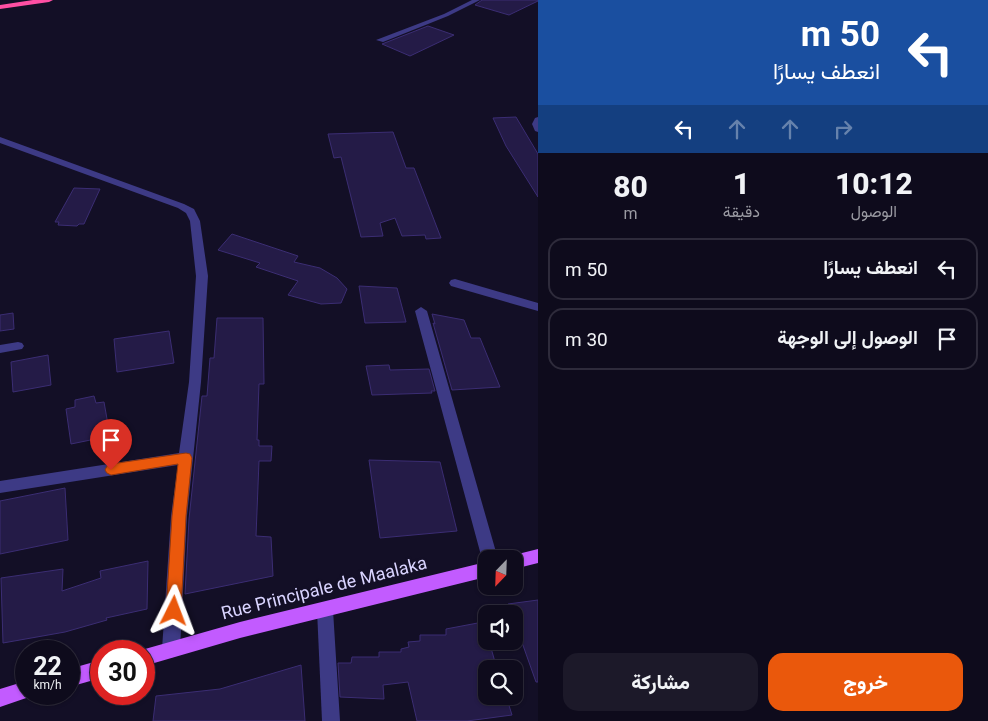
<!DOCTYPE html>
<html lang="ar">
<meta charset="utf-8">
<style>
body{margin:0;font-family:Roboto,Vazirmatn,sans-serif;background:#1c1929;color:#f1f3f6;direction:rtl;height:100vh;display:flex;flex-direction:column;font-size:19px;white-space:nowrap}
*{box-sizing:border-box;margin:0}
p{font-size:16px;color:#9b9ba3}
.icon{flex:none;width:28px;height:28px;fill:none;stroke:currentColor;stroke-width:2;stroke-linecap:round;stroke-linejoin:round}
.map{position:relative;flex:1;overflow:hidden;direction:ltr}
.sheet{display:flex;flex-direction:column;background:#0e0b1c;width:450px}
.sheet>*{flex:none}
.guide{background:#1a4fa0;color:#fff;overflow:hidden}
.needle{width:32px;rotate:203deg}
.tools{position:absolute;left:478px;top:550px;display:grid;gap:10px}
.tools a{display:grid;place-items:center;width:45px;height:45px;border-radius:10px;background:#0e0b1c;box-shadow:0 1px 4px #0004,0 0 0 1px #2e2b3b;font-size:25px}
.speed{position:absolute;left:15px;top:640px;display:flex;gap:10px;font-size:25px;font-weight:700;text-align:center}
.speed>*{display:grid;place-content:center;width:65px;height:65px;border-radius:50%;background:#0e0b1c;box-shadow:0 1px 4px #0004,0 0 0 1px #2e2b3b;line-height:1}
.speed small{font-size:12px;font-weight:400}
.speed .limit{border:8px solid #d22;background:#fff;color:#111}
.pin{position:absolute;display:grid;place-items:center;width:42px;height:42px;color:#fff;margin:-51px -21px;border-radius:50% 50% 50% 0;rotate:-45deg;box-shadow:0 0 5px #0007}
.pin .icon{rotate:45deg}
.me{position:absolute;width:55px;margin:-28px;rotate:3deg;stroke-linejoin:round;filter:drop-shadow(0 0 4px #0008)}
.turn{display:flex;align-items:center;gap:18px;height:105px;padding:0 25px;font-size:22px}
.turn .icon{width:65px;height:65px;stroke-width:2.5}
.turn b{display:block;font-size:35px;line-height:42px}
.lanes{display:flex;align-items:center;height:48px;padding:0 25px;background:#0003;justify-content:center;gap:25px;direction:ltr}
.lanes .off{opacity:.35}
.eta{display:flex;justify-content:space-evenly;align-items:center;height:85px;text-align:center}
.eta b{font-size:30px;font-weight:800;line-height:35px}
.primary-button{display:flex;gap:10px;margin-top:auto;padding:10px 25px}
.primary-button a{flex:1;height:58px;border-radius:15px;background:#ea580c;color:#fff;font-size:20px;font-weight:800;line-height:58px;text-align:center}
.primary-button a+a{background:#1c1929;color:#f1f3f6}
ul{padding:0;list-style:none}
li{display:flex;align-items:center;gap:15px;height:62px;margin:0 10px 8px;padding:0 15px;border:2px solid #2e2b3b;border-radius:15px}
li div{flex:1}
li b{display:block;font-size:19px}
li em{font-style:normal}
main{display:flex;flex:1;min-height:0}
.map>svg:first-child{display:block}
</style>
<main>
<section class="sheet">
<div class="guide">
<div class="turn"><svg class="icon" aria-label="left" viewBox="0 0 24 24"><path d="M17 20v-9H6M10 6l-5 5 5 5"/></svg><div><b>50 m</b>انعطف يسارًا</div></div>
<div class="lanes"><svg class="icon" aria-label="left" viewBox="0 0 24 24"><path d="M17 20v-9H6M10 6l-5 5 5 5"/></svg><svg class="icon off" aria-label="ahead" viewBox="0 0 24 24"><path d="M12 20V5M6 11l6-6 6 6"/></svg><svg class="icon off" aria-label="ahead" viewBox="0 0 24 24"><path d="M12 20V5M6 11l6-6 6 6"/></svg><svg class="icon off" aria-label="right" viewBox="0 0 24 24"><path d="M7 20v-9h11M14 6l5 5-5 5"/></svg></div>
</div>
<div class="eta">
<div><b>10:12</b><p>الوصول</p></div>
<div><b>1</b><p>دقيقة</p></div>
<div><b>80</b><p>m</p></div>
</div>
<ul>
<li><svg class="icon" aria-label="left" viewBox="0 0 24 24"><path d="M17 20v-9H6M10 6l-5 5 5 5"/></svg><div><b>انعطف يسارًا</b></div><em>50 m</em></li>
<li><svg class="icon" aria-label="arrive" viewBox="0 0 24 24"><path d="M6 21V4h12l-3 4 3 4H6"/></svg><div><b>الوصول إلى الوجهة</b></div><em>30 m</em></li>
</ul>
<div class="primary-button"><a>خروج</a><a>مشاركة</a></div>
</section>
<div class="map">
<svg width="538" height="721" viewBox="0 0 538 721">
<rect width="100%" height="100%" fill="#130f26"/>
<g fill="#241b47" stroke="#3b2d73">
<polygon points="482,0 538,0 538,1 509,15 475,5"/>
<polygon points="428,26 454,35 410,56 382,44"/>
<polygon points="516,117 538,154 538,197 506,146 493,118"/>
<polygon points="393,132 406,168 414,168 441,238 426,239 425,235 402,236 395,218 380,223 383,236 361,237 341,157 334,158 328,134"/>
<polygon points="74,188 100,189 84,224 79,224 77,226 58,225 59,222 55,222"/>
<polygon points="232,234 298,256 294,262 320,268 337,278 347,289 341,303 321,304 288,295 298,281 256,267 260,263 218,250"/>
<polygon points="359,286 397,288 406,322 365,323"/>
<polygon points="13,313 14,329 0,331 0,315"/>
<polygon points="432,314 464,320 471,338 480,338 500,387 452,390 433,323 435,324"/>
<polygon points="217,318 263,318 264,384 259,384 257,440 259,440 259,446 272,446 271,461 259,461 256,536 271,537 273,576 185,594 189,519 202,396 207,396 210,358 214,358"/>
<polygon points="169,331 174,363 117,372 114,339"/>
<polygon points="48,355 51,385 13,392 11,362"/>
<polygon points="389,365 390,370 429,369 435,391 431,391 432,393 372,395 366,366"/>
<polygon points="94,396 96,403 104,402 110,436 71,444 66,409 75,407 75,400"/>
<polygon points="369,460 440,462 457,531 380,538"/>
<polygon points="65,488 68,540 0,554 0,501"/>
<polygon points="148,561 147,609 106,618 107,620 65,632 3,643 1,578 63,569 62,591 101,578 100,571"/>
<polygon points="538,600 538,682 536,682 514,620 514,614 511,614 508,604"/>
<polygon points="483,622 486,641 489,641 497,669 486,669 486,696 506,696 512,715 467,721 417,721 408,682 383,685 384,699 340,697 338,663 351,663 352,657 379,657 379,652 401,652 401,649 409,647 408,642 420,641 420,635 446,635 446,629"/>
<polygon points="301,665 305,721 153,721 156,696 220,689"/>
</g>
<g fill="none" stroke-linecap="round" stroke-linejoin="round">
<g fill="#3d3a85" fill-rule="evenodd">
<polygon points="472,0 480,0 448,16 383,42 376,40 444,14"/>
<polygon points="538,117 538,132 535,131 532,124 535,118"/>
<polygon points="0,137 184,204 194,209 200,221 208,276 201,382 187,516 180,649 177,655 171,658 165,655 162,649 171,516 178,465 0,493 0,481 179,453 189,382 196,276 190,221 186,213 178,208 0,143"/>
<polygon points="455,279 538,303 538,311 451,286 449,283 451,280"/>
<polygon points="421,307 427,311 498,559 486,559 486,565 482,559 415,311"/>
<polygon points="18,342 22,343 24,346 22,349 0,353 0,345"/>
<polygon points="325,602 331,604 333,610 340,721 322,721 317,610 319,604"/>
</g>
<g fill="#c25bff" fill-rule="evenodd">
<polygon points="538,549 538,563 514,569 514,559 507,559 514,555"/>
<polygon points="486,562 486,577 240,638 144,666 144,651 138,651 240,622"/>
<polygon points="101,660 101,678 69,687 69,669"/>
<polygon points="26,681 26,694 33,694 32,696 0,707 0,689"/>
</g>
<polygon fill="#ff4fa3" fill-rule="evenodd" points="33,0 53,0 49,2 0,9 0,5"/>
</g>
<polygon fill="#ea580c" stroke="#983908" points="186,453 190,454 192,458 186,516 181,611 179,617 174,619 168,617 166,611 172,516 178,464 111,475 107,473 105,470 107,466 111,464"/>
<g text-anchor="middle" stroke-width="5" stroke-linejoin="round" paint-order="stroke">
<g font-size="18" fill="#d9d4ff" stroke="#130f26">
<text transform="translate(324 588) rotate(-14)" y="6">Rue Principale de Maalaka</text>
</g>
</g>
</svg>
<div class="tools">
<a><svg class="needle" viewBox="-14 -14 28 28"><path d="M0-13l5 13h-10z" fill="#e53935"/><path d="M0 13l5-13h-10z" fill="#9b9ba3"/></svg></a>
<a><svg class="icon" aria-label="sound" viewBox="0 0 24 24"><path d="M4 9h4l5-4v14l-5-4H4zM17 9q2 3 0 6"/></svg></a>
<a><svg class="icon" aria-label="search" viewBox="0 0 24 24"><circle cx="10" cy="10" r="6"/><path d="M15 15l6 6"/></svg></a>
</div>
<div class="speed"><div>22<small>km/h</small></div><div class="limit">30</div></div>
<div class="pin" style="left:111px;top:470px;background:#d93025"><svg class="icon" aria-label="arrive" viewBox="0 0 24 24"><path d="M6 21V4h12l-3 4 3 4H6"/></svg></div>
<svg class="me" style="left:174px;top:611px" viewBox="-20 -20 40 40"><path d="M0-17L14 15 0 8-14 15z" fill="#ea580c" stroke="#fff" stroke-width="4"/></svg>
</div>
</main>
